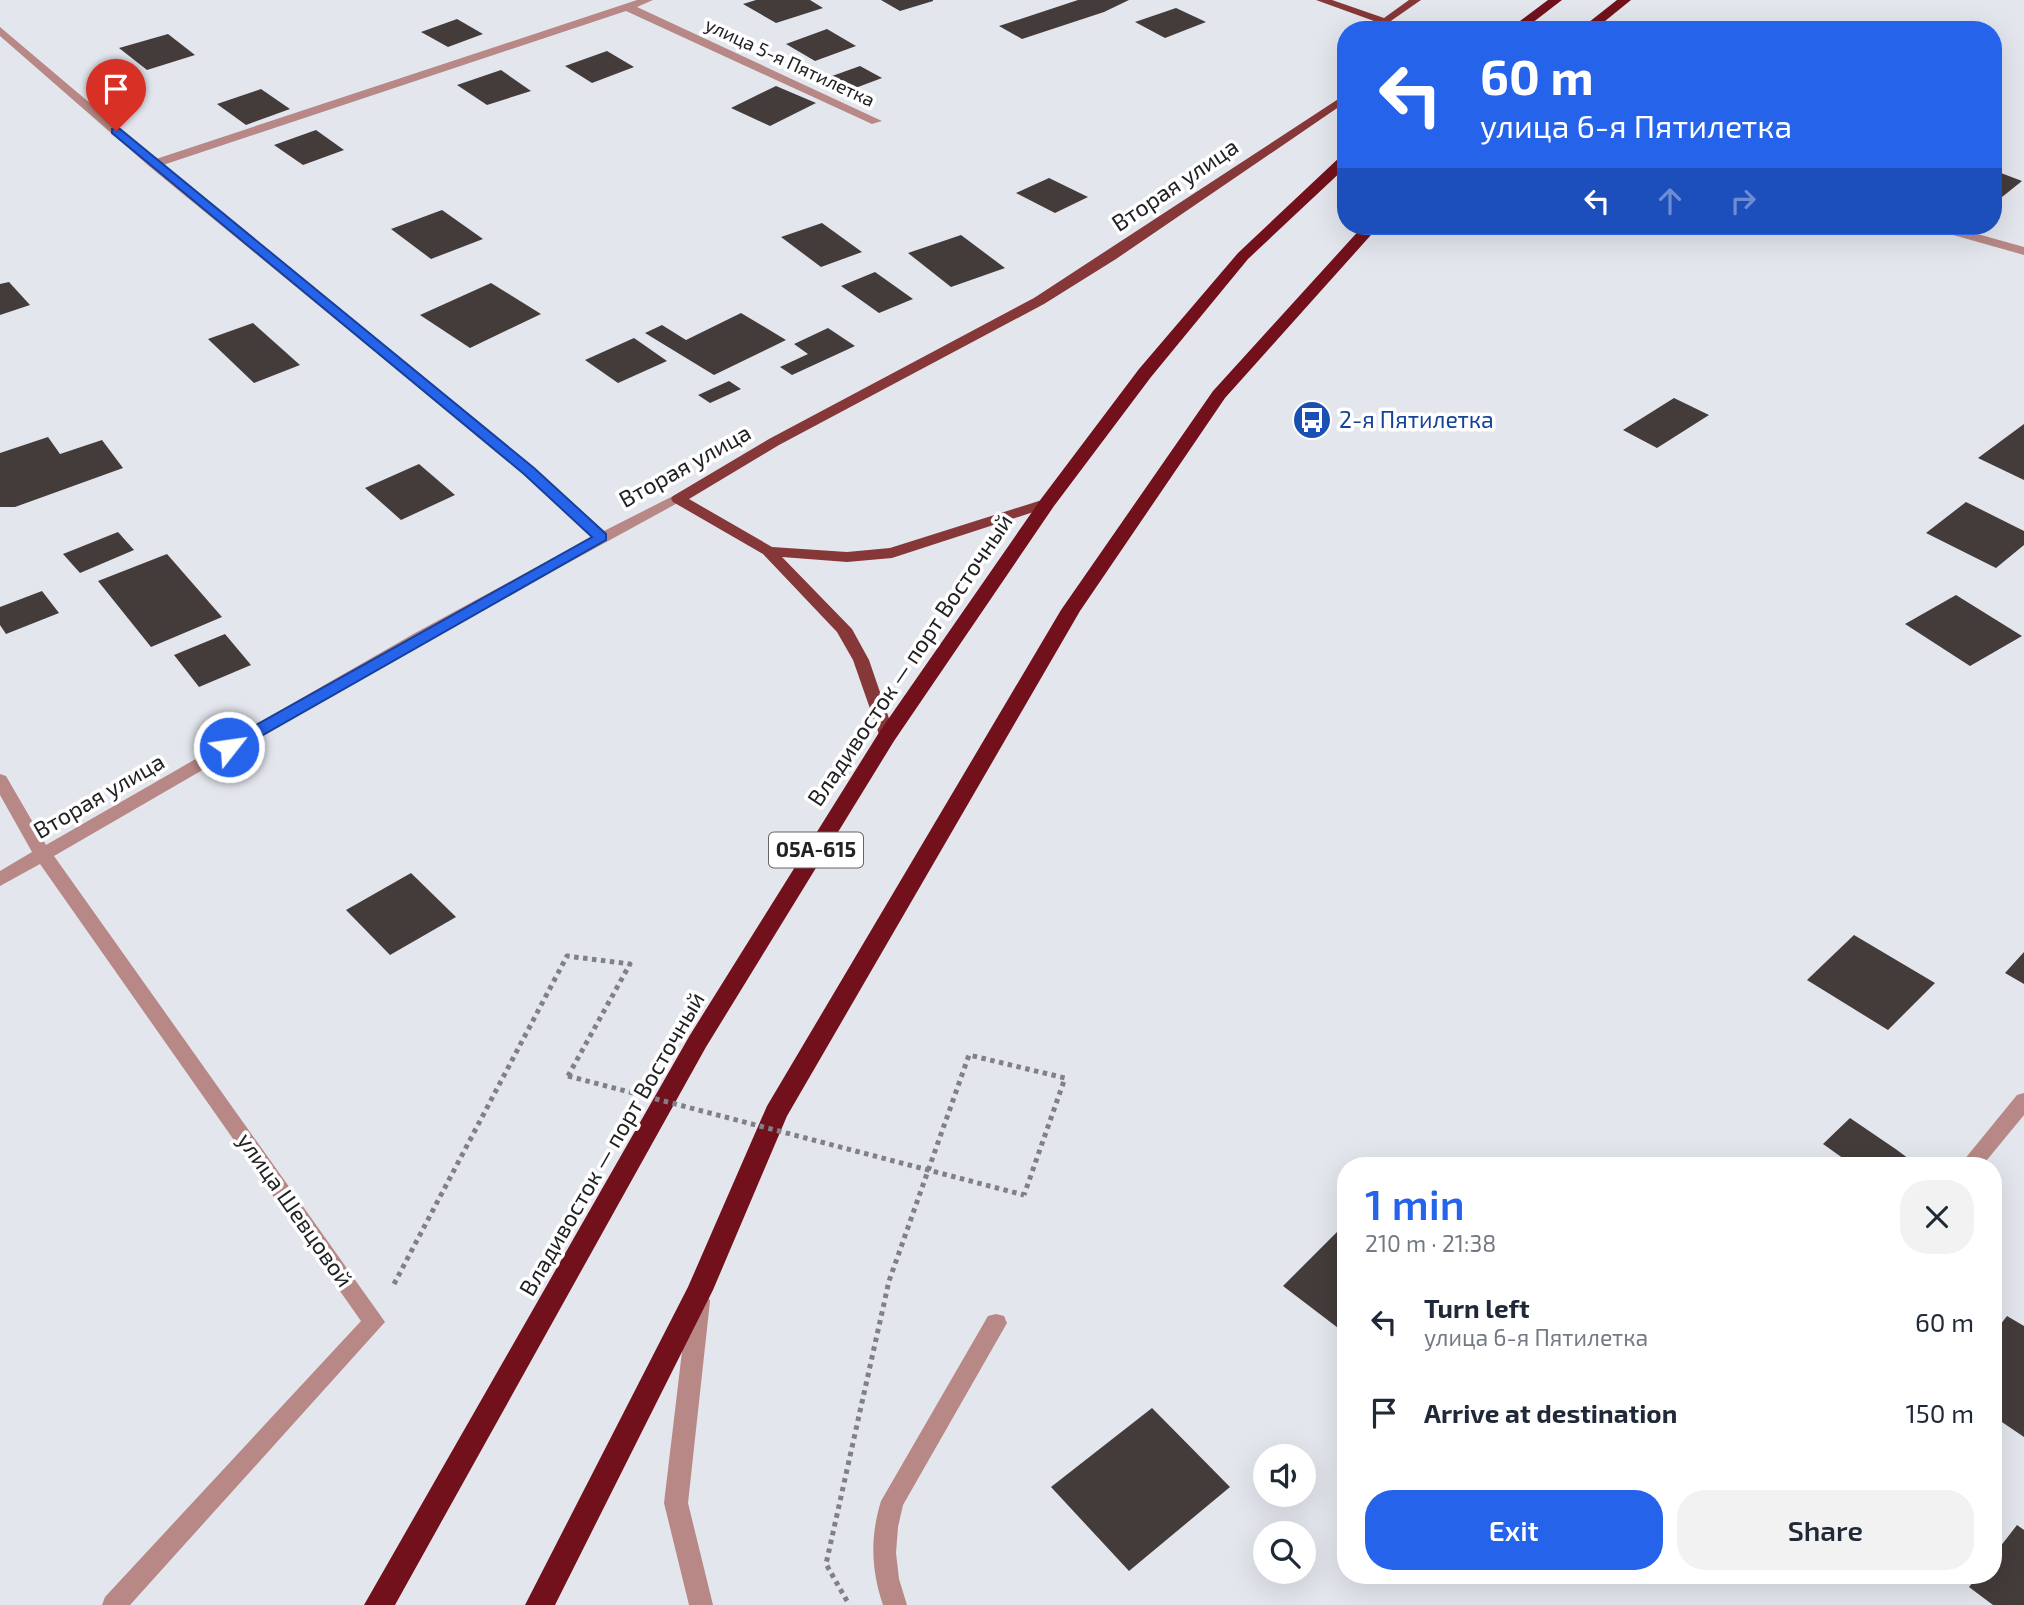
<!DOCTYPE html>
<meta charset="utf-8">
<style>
body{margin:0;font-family:"Exo 2",sans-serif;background:#f2f2f3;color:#1f2937;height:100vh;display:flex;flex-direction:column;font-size:26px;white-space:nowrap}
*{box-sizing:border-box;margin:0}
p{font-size:23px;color:#747a83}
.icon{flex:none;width:38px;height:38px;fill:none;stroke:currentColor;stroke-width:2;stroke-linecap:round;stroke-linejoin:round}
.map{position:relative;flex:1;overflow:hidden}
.details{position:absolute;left:1337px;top:1157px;width:665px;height:427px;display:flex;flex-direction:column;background:#fff;border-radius:28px;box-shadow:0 7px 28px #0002}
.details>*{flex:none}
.banner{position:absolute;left:1337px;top:21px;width:665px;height:214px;border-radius:28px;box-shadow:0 7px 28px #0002;background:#2563eb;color:#fff;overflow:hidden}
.tools{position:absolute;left:1253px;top:1444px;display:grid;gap:14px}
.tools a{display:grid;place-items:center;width:63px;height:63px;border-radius:50%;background:#fff;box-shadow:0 7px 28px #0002;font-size:35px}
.pin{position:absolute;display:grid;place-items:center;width:60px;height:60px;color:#fff;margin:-72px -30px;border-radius:50% 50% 50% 0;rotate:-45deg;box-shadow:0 0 7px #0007}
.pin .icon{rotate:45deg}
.me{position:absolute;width:77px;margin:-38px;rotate:60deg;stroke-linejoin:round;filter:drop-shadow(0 0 5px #0008)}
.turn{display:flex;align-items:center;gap:24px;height:147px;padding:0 28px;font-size:32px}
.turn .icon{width:91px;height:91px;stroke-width:2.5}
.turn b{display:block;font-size:49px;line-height:60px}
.lanes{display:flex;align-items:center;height:66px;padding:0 28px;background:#0003;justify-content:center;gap:35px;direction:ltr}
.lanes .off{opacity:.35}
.round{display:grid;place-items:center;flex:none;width:74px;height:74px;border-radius:28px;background:#f2f2f3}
.headline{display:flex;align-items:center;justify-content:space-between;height:119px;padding:0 28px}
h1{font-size:42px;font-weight:600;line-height:52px;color:#2563eb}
.action{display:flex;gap:14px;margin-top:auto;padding:14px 28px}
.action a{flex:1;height:80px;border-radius:28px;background:#2563eb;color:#fff;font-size:28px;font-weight:600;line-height:80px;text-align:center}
.action a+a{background:#f2f2f3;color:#1f2937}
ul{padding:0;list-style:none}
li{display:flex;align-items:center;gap:21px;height:91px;padding:0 28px}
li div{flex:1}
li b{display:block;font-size:26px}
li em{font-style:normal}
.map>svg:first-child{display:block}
</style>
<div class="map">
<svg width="2024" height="1605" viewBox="0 0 2024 1605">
<rect width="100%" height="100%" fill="#e4e6ee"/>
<g fill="#443c3b">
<polygon points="756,0 810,0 823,8 776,23 743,4"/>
<polygon points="881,0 933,0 933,1 900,11"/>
<polygon points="1078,0 1129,0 1104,12 1022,39 999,26"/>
<polygon points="1176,8 1206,22 1165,38 1135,22"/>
<polygon points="457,19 483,34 448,47 421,32"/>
<polygon points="827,29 856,46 815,61 786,44"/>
<polygon points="168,34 195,55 147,70 119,48"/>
<polygon points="607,51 634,67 592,83 565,66"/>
<polygon points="860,66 882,78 842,93 821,80"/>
<polygon points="501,70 531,91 487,105 457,85"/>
<polygon points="776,86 816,103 770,126 731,108"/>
<polygon points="261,89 290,109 246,125 217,104"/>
<polygon points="316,130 344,150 303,165 274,145"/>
<polygon points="1993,170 2022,181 1997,201 1993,199"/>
<polygon points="1049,178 1088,197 1055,213 1016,193"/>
<polygon points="442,210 483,239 431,259 391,229"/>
<polygon points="822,223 862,252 821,267 781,237"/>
<polygon points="961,235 1005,268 951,287 908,253"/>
<polygon points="875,272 913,299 879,313 841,286"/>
<polygon points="9,282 30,305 0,315 0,284"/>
<polygon points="491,283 541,314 470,348 420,315"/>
<polygon points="741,313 786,340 714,375 645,333 662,325 686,340"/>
<polygon points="253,323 300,365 254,383 208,339"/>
<polygon points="828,328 855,346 792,375 780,367 808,354 794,344"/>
<polygon points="634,338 667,361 618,383 585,360"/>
<polygon points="729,381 741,389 710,403 698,395"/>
<polygon points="1674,398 1709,415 1657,448 1623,430"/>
<polygon points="2024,424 2024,480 1978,458"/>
<polygon points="48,437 60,454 102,440 123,468 15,507 0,507 0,453"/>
<polygon points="419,464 455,495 401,520 365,488"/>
<polygon points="1966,502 2024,531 2024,545 1996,568 1926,533"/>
<polygon points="118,532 134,550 80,573 63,554"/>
<polygon points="167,554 222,617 151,647 98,581"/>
<polygon points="42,591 59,613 6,634 0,625 0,607"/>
<polygon points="1956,595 2022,636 1970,666 1905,624"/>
<polygon points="225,634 251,665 199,687 174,655"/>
<polygon points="411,873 456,917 390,955 346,910"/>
<polygon points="1854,935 1935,983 1888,1030 1807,980"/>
<polygon points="2024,952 2024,984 2005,973"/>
<polygon points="1850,1118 1897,1150 1913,1162 1909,1166 1854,1166 1823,1144"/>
<polygon points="1346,1223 1346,1334 1283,1286"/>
<polygon points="2007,1316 2024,1326 2024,1437 1993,1416 1993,1334"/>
<polygon points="1152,1408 1230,1487 1129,1571 1051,1487"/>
<polygon points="2017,1525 2024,1530 2024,1605 1993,1605 1969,1587 1979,1575 1993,1575 1993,1556"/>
</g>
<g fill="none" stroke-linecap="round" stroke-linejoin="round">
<g stroke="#808186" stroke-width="5" stroke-dasharray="4.5 4.5" stroke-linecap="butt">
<polyline points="394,1284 567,956 630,964 568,1076"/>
<polyline points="847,1601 826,1564 889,1281 969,1055 1065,1078 1024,1195"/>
</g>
<g fill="#b78885" fill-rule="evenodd">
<polygon points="637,0 653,0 637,7 882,121 872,124 626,11 163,165 534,468 604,531 673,496 683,496 685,499 427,640 54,856 385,1322 130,1605 102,1605 105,1597 361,1321 40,864 0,886 0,871 32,852 0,795 0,774 6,776 46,845 415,633 592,537 524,474 150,167 0,36 0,27 156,159"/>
<polygon points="1930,226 1949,226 2024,247 2024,255 1932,229"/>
<polygon points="2024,1093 2024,1115 1982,1166 1959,1166 2017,1095"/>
<polygon points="699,1292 707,1294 710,1301 688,1503 713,1605 689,1605 664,1503 688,1301 691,1294"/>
<path d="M996,1314L1004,1316L1007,1323L903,1505L898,1527L896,1553L899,1579L907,1605H883C871,1569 870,1537 881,1501L988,1316Z"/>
</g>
<g fill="#863737" fill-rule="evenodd">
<polygon points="1316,0 1332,0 1384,18 1409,0 1421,0 1385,25"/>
<polygon points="1346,94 1346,102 1116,259 1044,304 779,445 689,499 772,547 847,552 890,548 1042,500 1052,500 1055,503 1052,506 892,558 847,562 782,557 852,629 869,660 895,736 893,740 881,740 853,660 837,632 763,554 673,502 671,499 673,496 769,439 1034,298"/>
</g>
<g fill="#72111b" fill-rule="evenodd">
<polygon points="1548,0 1562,0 1523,30 1508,30"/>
<polygon points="1617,0 1631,0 1594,30 1579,30"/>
<polygon points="1346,155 1346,167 1248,259 1151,377 1054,506 894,741 706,1047 395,1605 364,1605 690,1035 880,731 1041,499 1139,369 1238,253 1341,156"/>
<polygon points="1363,226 1379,226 1225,398 1080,611 787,1116 713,1290 555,1605 525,1605 688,1287 767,1106 1061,610 1213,391"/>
</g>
<polyline stroke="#808186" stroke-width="5" stroke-dasharray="4.5 4.5" stroke-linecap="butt" points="568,1076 1024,1195"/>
</g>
<polygon fill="#2563eb" stroke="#184099" stroke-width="2" points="112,129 120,129 534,468 606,534 606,540 235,751 224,751 221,747 224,743 592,537 524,474 112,133"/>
<defs>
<symbol id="bus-disc" viewBox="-11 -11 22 22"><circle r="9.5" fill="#1a4fb4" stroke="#fff"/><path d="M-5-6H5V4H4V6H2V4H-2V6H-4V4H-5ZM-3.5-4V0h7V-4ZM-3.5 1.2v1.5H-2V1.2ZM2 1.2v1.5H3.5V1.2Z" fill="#fff"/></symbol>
</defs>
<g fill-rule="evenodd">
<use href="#bus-disc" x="1290" y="398" width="44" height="44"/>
</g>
<g text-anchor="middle" stroke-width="7" stroke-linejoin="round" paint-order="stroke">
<g font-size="19" fill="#222225" stroke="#fff">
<text transform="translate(790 62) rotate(25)" y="7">улица 5-я Пятилетка</text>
</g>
<rect fill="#fff" stroke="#646466" stroke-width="2" x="769" y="832.5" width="94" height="35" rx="5"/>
<g font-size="21" font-weight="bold" fill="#222225">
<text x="816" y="857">05А-615</text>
</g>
<g font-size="23" fill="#222225" stroke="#fff">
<text transform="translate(1175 185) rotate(-34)" y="8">Вторая улица</text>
<text transform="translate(685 466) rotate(-29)" y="8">Вторая улица</text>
<text transform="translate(910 660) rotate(-56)" y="8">Владивосток — порт Восточный</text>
<text transform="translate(99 796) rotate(-30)" y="8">Вторая улица</text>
<text transform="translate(612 1144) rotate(-60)" y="8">Владивосток — порт Восточный</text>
<text transform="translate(295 1210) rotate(55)" y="8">улица Шевцовой</text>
</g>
<g font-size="23" fill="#164399" stroke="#fff" text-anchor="start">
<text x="1339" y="428">2-я Пятилетка</text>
</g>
</g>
</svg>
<div class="tools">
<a><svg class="icon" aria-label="sound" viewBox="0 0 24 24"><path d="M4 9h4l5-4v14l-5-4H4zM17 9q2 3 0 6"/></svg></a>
<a><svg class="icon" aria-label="search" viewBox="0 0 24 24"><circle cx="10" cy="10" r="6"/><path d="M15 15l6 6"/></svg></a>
</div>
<div class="pin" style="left:116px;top:131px;background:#d93025"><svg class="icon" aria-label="arrive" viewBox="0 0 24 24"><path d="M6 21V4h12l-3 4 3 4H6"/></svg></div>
<svg class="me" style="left:229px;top:747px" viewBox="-20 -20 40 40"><circle r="17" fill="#2563eb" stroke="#fff" stroke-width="3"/><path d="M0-11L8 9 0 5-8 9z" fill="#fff"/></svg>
<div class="banner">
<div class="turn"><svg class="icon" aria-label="left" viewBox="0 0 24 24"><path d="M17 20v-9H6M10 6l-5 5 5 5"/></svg><div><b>60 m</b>улица 6-я Пятилетка</div></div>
<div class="lanes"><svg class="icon" aria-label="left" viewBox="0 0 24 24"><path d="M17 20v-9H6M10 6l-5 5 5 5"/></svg><svg class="icon off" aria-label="ahead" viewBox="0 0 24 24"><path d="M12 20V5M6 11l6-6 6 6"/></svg><svg class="icon off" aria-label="right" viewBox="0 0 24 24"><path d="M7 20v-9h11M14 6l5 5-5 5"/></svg></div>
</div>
<section class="details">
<div class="headline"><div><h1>1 min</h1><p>210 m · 21:38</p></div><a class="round"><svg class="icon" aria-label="close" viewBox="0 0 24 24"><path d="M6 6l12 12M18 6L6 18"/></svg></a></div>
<ul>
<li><svg class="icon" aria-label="left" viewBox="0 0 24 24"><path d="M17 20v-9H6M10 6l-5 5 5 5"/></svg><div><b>Turn left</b><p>улица 6-я Пятилетка</p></div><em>60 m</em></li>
<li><svg class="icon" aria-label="arrive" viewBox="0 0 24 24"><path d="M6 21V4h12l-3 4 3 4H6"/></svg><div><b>Arrive at destination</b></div><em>150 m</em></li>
</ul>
<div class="action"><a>Exit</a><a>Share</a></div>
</section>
</div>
